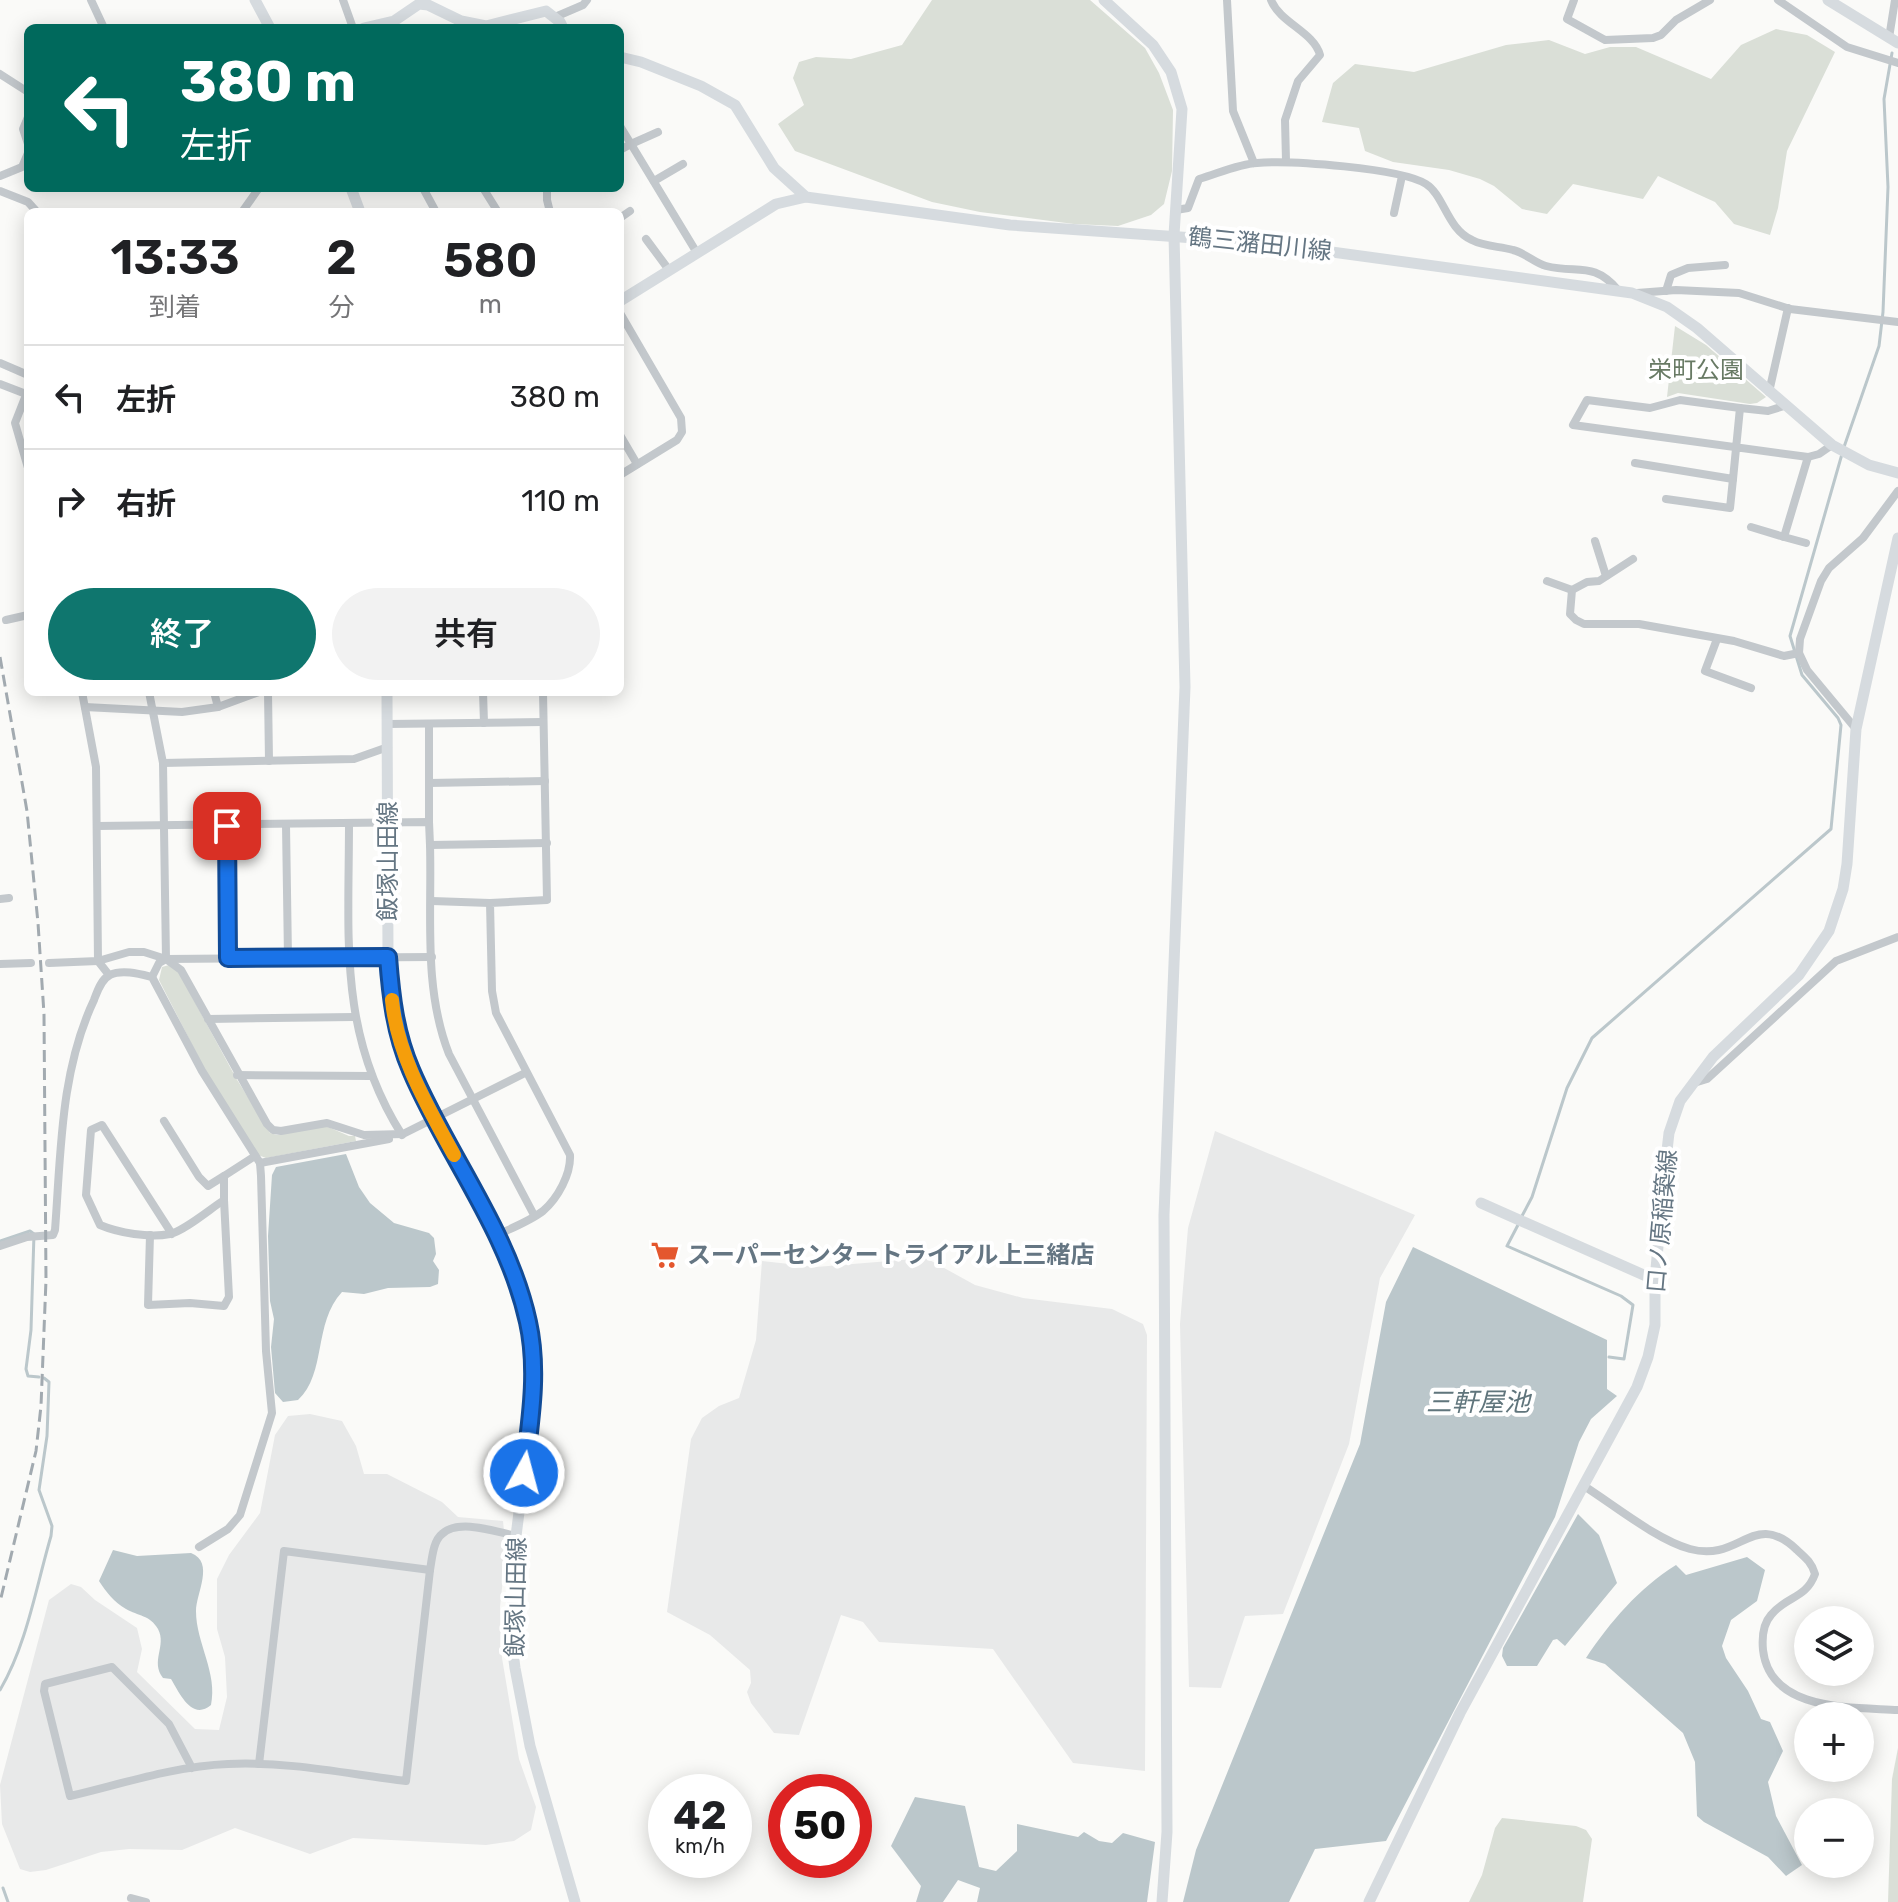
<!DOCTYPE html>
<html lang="ja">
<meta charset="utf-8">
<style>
body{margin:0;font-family:Rubik,"Noto Sans JP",sans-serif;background:#f2f2f2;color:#202124;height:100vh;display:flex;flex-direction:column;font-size:30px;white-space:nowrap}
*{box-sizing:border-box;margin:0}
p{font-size:26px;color:#757577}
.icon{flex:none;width:44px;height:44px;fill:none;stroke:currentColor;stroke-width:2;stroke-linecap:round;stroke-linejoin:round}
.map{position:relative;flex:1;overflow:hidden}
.side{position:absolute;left:24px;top:208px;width:600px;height:488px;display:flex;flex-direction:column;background:#fff;border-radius:12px;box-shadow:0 4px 20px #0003}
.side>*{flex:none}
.guide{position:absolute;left:24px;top:24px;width:600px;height:168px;border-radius:12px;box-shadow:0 4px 20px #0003;background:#00695c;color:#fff;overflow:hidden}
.controls{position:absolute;left:1794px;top:1606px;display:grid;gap:16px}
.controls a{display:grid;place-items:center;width:80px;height:80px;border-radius:50%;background:#fff;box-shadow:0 4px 20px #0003;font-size:40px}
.speed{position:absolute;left:648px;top:1774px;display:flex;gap:16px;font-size:40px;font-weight:700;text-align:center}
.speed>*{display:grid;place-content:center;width:104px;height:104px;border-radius:50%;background:#fff;box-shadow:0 4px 20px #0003;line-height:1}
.speed small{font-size:20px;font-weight:400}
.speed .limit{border:12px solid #d22;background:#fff;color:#111}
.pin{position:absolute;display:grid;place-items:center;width:68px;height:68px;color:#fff;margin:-34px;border-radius:16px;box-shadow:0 4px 12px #0006}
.me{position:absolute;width:88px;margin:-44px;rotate:7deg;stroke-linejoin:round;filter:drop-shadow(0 0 6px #0008)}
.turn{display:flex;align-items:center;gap:28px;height:168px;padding:0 24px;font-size:36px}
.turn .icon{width:104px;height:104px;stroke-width:2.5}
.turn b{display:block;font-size:56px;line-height:68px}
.eta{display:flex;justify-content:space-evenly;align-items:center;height:136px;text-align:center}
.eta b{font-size:48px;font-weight:600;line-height:56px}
.action{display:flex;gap:16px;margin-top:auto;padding:16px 24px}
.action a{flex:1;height:92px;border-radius:48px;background:#0f766e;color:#fff;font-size:32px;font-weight:600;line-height:92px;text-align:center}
.action a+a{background:#f2f2f2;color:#202124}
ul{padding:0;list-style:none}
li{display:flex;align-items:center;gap:24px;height:104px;padding:0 24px;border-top:2px solid #e0e0e0}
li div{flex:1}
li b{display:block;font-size:30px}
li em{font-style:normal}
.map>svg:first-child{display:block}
</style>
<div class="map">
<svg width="1898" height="1902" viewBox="0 0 1898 1902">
<rect width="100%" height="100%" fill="#fafaf8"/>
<g fill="#e8e9e9">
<polygon points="1215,1131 1415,1215 1380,1278 1349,1444 1283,1614 1245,1616 1221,1688 1189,1687 1180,1324 1188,1228"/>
<polygon points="926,1258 975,1285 1023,1298 1112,1309 1143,1324 1147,1335 1145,1771 1073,1763 993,1649 879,1642 863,1622 841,1615 799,1735 774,1733 751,1703 747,1692 751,1683 750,1670 710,1635 667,1612 691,1439 702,1418 719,1406 739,1398 756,1340 762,1261 816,1267"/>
<polygon points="310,1414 342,1421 356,1446 364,1474 387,1474 442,1502 458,1517 503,1521 506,1550 500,1607 502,1658 519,1759 536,1807 531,1830 514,1841 486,1845 353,1838 310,1854 235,1828 182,1850 129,1849 101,1852 46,1870 30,1872 20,1869 2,1824 0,1785 49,1600 71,1584 81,1587 95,1600 137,1628 142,1649 137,1672 195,1729 219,1730 227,1697 225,1657 217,1629 217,1579 229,1555 260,1513 275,1435 288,1416"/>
</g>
<g fill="#dadfd7">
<polygon points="932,0 1090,0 1145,48 1159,73 1173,110 1172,171 1164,204 1151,215 1118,226 1074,224 980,212 932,202 795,151 778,124 804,105 793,78 799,62 816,57 851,59 902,45"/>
<polygon points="1776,29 1807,35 1835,52 1787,151 1778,208 1770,235 1734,224 1715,202 1658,176 1643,199 1573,184 1547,214 1522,209 1494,186 1480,179 1449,170 1393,162 1365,151 1359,128 1322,122 1333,83 1355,64 1414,72 1506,45 1549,40 1585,54 1610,47 1636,47 1711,79 1741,45"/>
<polygon points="1675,326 1706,345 1766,397 1757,403 1750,404 1678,393 1667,397"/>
<polygon points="169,965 178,971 236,1078 270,1133 277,1135 326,1126 349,1136 355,1136 356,1141 266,1158 258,1155 204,1068 159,980 162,967"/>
<polygon points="1898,1748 1898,1902 1888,1902 1892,1779"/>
<polygon points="1502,1818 1576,1826 1586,1830 1592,1839 1583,1902 1469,1902 1482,1875 1495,1828"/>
</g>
<g fill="#bbc7cb">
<path d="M346,1154L359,1187L370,1203L394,1223L429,1233L434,1238L436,1254L433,1261L439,1270L438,1284L430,1287L388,1288L364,1294L342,1292C313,1323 327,1373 298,1400L283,1402L275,1393L271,1347L274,1319L270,1301L268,1236L272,1175L276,1167Z"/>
<polygon points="1413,1247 1607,1340 1607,1389 1617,1396 1591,1419 1579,1442 1555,1517 1386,1841 1315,1849 1289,1902 1183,1902 1196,1850 1360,1444 1386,1302"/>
<polygon points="1578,1514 1599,1535 1617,1583 1565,1646 1557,1639 1553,1640 1537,1666 1507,1666 1502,1656 1503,1648"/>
<path d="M113,1550L137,1556L191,1553C215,1562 196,1594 196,1611C196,1643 218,1673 211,1705C192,1721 180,1694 171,1679L163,1678C150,1661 167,1646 158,1629C150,1615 138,1616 126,1609C114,1602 106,1592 99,1581Z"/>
<path d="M1747,1557L1765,1570L1757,1601L1731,1620L1722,1646L1726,1658L1748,1691L1761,1719L1770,1722L1783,1751L1768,1782L1776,1816L1802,1865L1786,1876L1768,1857L1704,1822L1697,1816L1695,1762L1683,1733L1605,1664L1586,1658C1611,1621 1638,1589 1676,1565L1686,1575Z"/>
<polygon points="915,1797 965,1806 979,1867 996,1871 1017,1851 1017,1824 1078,1837 1084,1832 1099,1841 1112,1843 1123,1833 1155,1842 1147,1902 977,1902 980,1888 958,1880 943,1902 916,1902 921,1886 891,1846"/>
</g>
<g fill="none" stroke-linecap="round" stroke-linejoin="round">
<g stroke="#bbc7cb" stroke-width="3">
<polyline points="1844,447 1879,346 1883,312 1888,187 1884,99 1892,53"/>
<polyline points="1522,1216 1532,1197 1567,1088 1592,1038 1831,829 1841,725 1838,718 1802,675 1790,636 1842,454"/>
<polyline points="1519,1223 1507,1246 1621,1296 1633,1305 1624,1359 1609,1357"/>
<polyline points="0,1241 30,1231 34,1234 31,1330 26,1369 28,1376 39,1377"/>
<path d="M0,1690C27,1644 36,1587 51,1536L52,1526L39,1490L47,1436L49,1382L44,1378"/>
<polyline points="3,1888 8,1902"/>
</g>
<g stroke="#c3c8cc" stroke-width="8">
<polyline points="91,0 104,28"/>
<polyline points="343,0 353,28"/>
<polyline points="1227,0 1233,111 1254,163"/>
<path d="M1271,0C1280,23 1314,32 1320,55L1298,81L1285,120L1286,161"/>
<polyline points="1574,0 1567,19 1605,40 1653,38 1661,35 1676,20 1710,0"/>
<polyline points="1778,0 1847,47 1898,63"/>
<polyline points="555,17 583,5 587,0"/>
<polyline points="1889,38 1895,0"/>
<polyline points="0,74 28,92"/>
<polyline points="28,117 23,129 28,144"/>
<polyline points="620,126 631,144 658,132"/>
<polyline points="620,150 631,144 697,253"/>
<polyline points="0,176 22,167 28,153"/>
<polyline points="654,181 683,164"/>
<polyline points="423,188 436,212"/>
<polyline points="483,188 498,212"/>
<polyline points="547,188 547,200 550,212"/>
<polyline points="0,191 28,202 37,212"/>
<path d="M1176,210L1188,208L1199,179C1217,174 1238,164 1257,163C1289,160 1401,168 1426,184C1444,195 1447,229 1472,240C1485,247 1500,246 1513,250C1525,253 1535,263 1546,266C1578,274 1593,261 1618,290"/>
<polyline points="242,212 259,188"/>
<polyline points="1394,213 1402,176"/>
<polyline points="620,218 630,211"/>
<polyline points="646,239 669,270"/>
<polyline points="1666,291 1671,275 1688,268 1725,265"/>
<polyline points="1637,293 1676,290 1739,293 1790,309 1898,322"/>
<polyline points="620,313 681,418 682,432 677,440 620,475"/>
<polyline points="0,363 28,375"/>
<polyline points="0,384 26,394"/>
<polyline points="28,390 15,423 28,468"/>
<polyline points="1769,392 1788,308"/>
<polyline points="1740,408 1768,411 1784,406"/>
<polyline points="620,435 637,464"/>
<polyline points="1635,463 1733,479 1740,408 1680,400 1650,408 1587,400 1573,425 1808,457 1819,454 1832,445"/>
<polyline points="1666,499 1730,508 1733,479"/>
<polyline points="1751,527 1784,537 1808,457"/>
<polyline points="1784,537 1806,543"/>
<polyline points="1595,541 1606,576"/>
<polyline points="1633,559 1599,581 1587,582 1572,590 1570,614 1576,620 1584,624 1639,624 1734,641 1784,656 1799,653 1807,670 1856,729"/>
<polyline points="1547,581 1572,590"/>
<polyline points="6,620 28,615"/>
<polyline points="1717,639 1705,671 1751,688"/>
<polyline points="1799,653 1800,639 1821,581 1829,568 1863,538 1898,491"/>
<polyline points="82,692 96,767 98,961 109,975"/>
<polyline points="149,692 163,763 166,959"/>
<polyline points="214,692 218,707"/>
<polyline points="268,692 269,761"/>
<polyline points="483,692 484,723"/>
<polyline points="85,707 182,712 218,707 259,692"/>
<polyline points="388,724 543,722"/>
<polyline points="163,763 354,759 388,747"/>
<polyline points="429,783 545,781"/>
<polyline points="429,822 429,724"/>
<path d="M349,823C349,939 338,1034 402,1135"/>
<polyline points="286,825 288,958"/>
<polyline points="97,826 429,822 430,845 547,843"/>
<polyline points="227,826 228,958"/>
<path d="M430,845C432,914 423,988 449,1054L534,1215"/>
<polyline points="0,899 9,898"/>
<polyline points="432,901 490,903"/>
<polyline points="49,963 98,961 129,952 144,952 166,959 181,970 267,1124 273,1130 281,1131 327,1123 364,1135 403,1134 525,1073"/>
<polyline points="0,964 31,963"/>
<polyline points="152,977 159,963 166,959 432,957"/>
<polyline points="208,1019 354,1017"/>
<polyline points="237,1075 371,1076"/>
<polyline points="1694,1083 1707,1079 1836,961 1898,937"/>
<polyline points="164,1121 199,1177 208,1186 224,1176"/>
<polyline points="260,1163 389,1139"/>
<path d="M172,1234L102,1125L91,1130L86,1195L100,1225C119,1233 149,1238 170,1234C184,1231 210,1209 224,1200V1176L255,1156"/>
<polyline points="150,1235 148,1305 190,1303 224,1306 229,1297 224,1200"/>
<path d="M497,1235C512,1228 530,1221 543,1211C558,1198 571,1174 570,1155L496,1013L492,991L490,903L547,900L543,692"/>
<path d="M0,1246L27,1237L53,1235L55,1230C61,1153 60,1072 94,1000C97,992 101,979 110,975C122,969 140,974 152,977L202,1071L260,1163L261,1176L266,1351L272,1413L240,1515L228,1529L199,1547"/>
<path d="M1584,1486C1614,1505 1657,1540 1690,1549C1741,1563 1753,1508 1797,1550C1806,1558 1812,1563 1815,1574C1806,1599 1786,1596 1771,1615C1763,1624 1762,1639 1763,1650C1770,1712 1852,1707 1898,1710"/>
<polyline points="259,1764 284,1551 430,1570"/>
<path d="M192,1768L169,1724L112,1667L45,1684L44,1691L70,1796C121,1784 175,1766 228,1764C287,1761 348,1774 406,1781L430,1570C432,1559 433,1541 442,1534C459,1518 496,1532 516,1536"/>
<polyline points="131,1898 146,1902"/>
</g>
<g stroke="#d6dbdf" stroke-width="11">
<polyline points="255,0 270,28"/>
<polyline points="1104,0 1153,45 1171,72 1182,109 1174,235 1185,687 1164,1215 1167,1832 1162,1902"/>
<polyline points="1828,0 1898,43"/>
<polyline points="364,28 394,21 419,4 428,5 461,21 486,26 546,11 560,22 563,28"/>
<polyline points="620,57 641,62 701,86 735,105 774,168 806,197 1010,225 1266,243 1632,293 1667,307 1697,328 1832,445 1869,465 1898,473"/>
<polyline points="351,188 360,212"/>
<polyline points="620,301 776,204 806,197"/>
<polyline points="387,692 388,957 393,1010 410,1069 497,1235 517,1284 529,1323 533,1366 532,1410 516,1536 511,1637 515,1668 530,1746 575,1902"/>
<polyline points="1481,1203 1655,1280"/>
<polyline points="1369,1902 1460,1713 1637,1387 1648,1357 1655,1325 1655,1280 1665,1168 1669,1133 1680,1101 1713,1057 1799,975 1829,931 1843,889 1847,864 1856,729 1898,538"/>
</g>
<polyline stroke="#a2aab0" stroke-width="3" stroke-dasharray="12 6" stroke-linecap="butt" points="0,657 27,811 38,923 44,1014 46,1280 41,1406 36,1451 0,1602"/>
</g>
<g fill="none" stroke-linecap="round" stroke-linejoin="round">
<defs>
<path id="route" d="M227,826L228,958L388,957C391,996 395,1033 411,1070C447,1155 508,1230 528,1322C539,1371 530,1423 524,1473"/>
</defs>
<use href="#route" stroke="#114b97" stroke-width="20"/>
<use href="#route" stroke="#1a73e8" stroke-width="14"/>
<path stroke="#f59e0b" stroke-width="14" d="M392,1000C397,1055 428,1107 454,1155"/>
</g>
<defs>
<symbol id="supermarket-bare" viewBox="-9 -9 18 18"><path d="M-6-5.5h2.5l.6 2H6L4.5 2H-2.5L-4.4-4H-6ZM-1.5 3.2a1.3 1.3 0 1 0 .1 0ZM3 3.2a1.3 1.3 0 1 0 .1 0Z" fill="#e4572e" stroke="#fff" stroke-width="2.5" paint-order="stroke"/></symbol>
</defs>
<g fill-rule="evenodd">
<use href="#supermarket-bare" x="645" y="1235" width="40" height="40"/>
</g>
<g text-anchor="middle" stroke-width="8" stroke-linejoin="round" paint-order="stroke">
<g font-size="24" fill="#657683" stroke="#fff">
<text transform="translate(1260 244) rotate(6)" y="8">鶴三潴田川線</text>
<text transform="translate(388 861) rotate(-90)" y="8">飯塚山田線</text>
<text transform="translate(1662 1221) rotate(-85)" y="8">口ノ原稲築線</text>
<text transform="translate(516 1597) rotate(-89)" y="8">飯塚山田線</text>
</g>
<g font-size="24" fill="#687a64" stroke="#fff">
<text x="1696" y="378">栄町公園</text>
</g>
<g font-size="24" font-weight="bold" fill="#657683" stroke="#fff" text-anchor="start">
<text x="687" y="1263">スーパーセンタートライアル上三緒店</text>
</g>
<g font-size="26" font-style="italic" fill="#60757c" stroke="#fff">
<text x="1478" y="1411">三軒屋池</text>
</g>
</g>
</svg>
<div class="controls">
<a><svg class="icon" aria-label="layers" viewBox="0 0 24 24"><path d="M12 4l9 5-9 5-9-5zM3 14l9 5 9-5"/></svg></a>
<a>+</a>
<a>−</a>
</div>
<div class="speed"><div>42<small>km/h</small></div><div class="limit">50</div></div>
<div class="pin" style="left:227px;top:826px;background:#d93025"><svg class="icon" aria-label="arrive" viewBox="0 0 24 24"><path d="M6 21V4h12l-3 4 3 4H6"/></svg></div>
<svg class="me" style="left:524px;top:1473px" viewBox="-20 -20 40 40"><circle r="17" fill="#1a73e8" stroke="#fff" stroke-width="3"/><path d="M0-11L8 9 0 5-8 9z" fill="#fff"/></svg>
<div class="guide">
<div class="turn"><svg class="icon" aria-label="left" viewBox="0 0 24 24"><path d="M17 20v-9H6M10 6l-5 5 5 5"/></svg><div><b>380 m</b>左折</div></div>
</div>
<section class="side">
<div class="eta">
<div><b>13:33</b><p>到着</p></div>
<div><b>2</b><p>分</p></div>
<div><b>580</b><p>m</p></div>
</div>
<ul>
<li><svg class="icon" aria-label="left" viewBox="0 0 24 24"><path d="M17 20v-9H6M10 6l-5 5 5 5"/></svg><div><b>左折</b></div><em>380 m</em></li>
<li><svg class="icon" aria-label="right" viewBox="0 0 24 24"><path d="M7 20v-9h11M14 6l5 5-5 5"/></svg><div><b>右折</b></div><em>110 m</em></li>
</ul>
<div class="action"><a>終了</a><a>共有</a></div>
</section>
</div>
